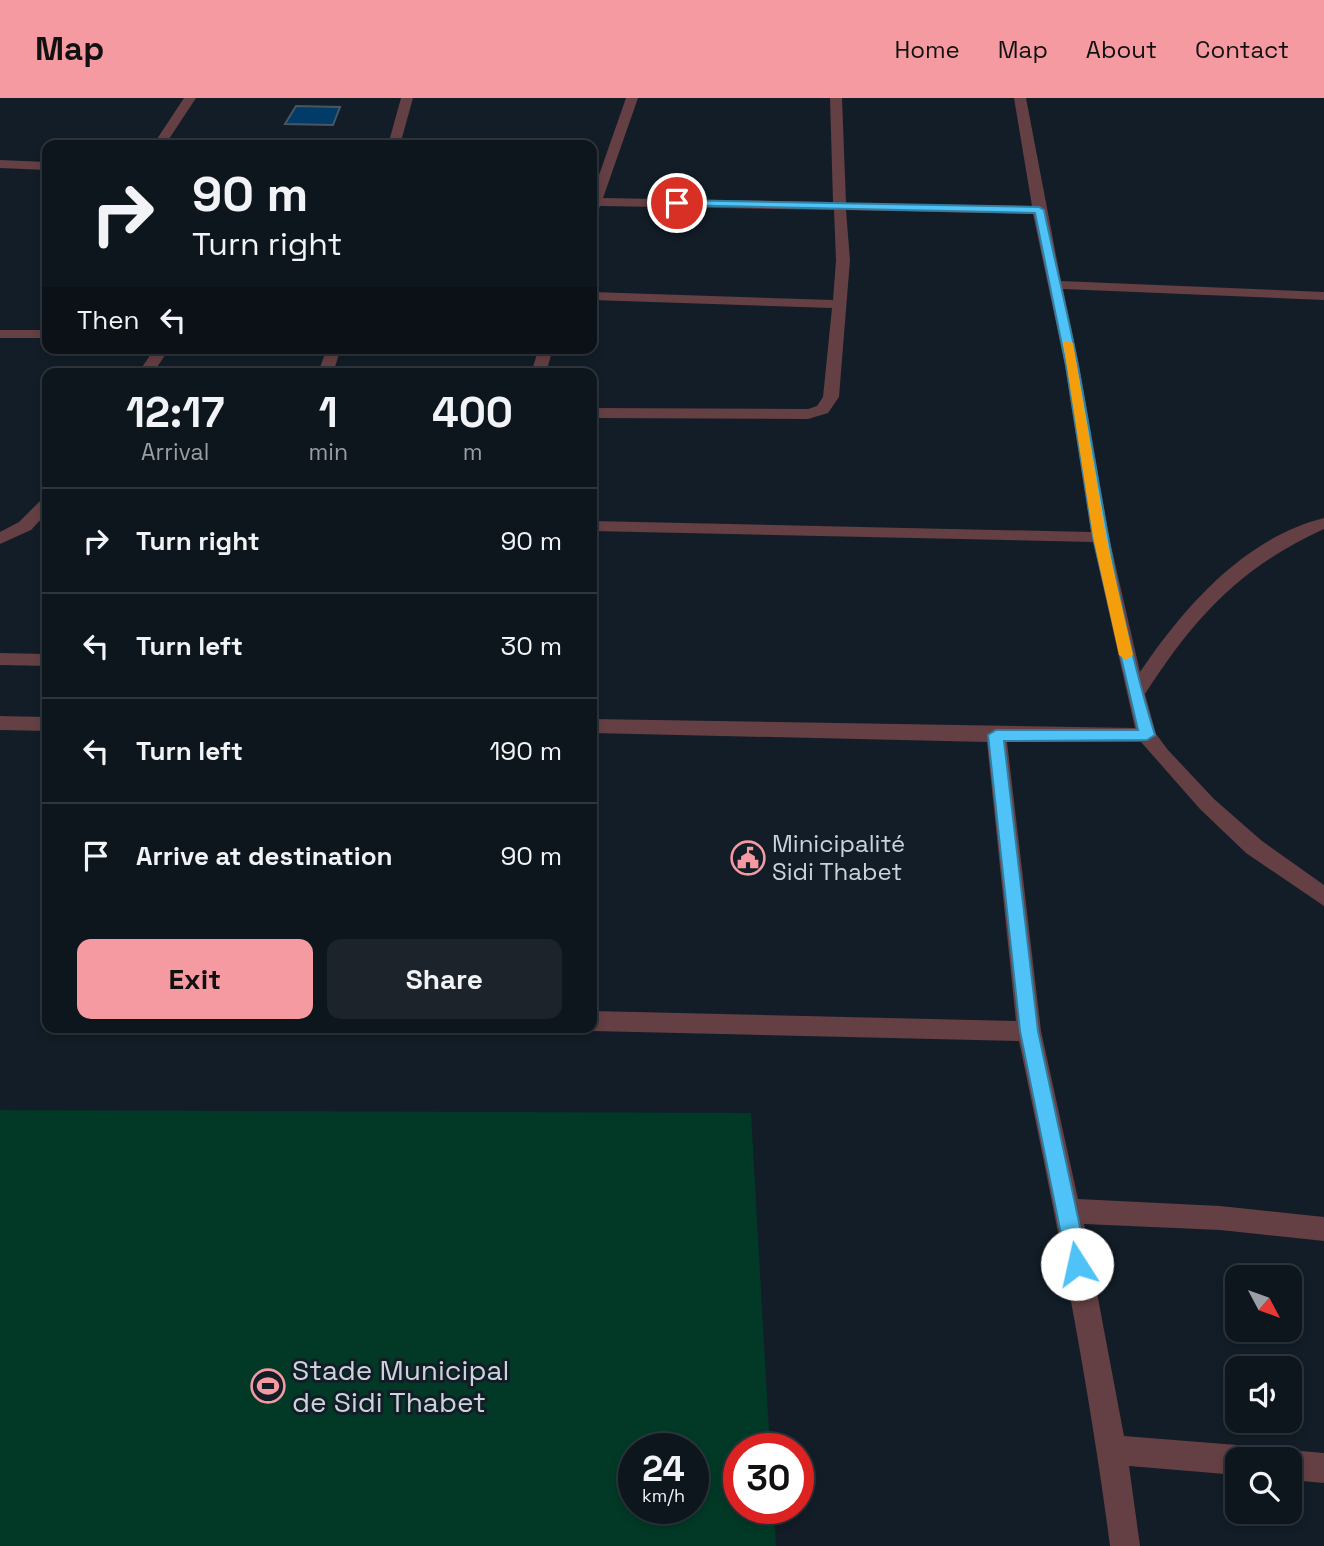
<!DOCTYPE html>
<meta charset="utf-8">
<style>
body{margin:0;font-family:"Space Grotesk",sans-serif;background:#1c232a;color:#f1f3f6;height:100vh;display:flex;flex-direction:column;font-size:26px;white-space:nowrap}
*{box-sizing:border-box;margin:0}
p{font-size:23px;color:#9b9fa4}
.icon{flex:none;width:38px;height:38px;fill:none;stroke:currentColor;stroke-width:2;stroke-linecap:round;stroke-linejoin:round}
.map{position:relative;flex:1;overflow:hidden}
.details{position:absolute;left:42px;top:270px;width:555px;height:665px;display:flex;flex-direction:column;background:#0e161d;border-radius:14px;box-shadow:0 4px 10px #0003,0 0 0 2px #2e353b}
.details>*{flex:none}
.guide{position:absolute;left:42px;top:42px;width:555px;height:214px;border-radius:14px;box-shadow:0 4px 10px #0003,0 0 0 2px #2e353b;background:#0e161d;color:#f1f3f6;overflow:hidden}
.needle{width:46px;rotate:131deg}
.fabs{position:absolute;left:1225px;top:1167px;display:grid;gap:14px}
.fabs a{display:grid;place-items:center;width:77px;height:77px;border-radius:14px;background:#0e161d;box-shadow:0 4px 10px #0003,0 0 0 2px #2e353b;font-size:35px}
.speed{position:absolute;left:618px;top:1335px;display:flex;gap:14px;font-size:35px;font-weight:700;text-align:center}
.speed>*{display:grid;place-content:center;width:91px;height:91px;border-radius:50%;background:#0e161d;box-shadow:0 4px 10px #0003,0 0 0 2px #2e353b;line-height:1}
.speed small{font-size:18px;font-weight:400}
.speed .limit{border:10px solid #d22;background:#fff;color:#111}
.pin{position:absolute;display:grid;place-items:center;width:60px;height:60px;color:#fff;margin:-30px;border:4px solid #fff;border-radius:50%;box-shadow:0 2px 7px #0007}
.me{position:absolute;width:77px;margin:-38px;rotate:350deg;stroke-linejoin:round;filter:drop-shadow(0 0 5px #0008)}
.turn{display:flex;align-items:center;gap:24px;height:147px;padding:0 35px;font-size:32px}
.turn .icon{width:91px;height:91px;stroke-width:2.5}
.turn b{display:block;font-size:49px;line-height:60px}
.then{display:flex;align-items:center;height:66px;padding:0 35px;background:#0003;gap:14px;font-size:26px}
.eta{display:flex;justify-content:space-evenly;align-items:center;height:119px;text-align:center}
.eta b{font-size:42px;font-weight:600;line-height:49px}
.primary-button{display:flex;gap:14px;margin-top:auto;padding:14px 35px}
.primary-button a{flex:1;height:80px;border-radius:14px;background:#f49aa0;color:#111;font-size:28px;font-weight:600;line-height:80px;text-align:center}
.primary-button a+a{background:#1c232a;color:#f1f3f6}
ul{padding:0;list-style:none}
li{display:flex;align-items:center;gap:21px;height:105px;padding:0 35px;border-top:2px solid #2e353b}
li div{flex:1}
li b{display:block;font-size:26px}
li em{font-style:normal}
header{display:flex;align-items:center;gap:42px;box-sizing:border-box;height:98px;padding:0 35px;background:#f49aa0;color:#111}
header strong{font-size:33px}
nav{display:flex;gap:38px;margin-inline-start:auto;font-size:24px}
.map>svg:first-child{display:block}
</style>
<header>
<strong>Map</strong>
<nav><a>Home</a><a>Map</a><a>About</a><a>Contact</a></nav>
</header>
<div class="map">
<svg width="1324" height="1448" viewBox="0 0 1324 1448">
<rect width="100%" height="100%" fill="#121d27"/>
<path fill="#013926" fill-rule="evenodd" d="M0,1012L751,1015L770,1351H738V1410L774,1411L776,1448H0ZM634,1351H693V1410H634Z"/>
<polygon fill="#003c67" stroke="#495561" stroke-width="2" points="296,8 340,9 333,27 285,26"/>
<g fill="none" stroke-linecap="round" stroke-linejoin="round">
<g fill="#643f43" fill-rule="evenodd">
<polygon points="184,0 196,0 165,47 153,47"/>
<polygon points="401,0 413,0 400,47 388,47"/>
<path d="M626,0H638L603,100L833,104L830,0H842L846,105L1032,108L1014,0H1026L1061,183L1324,194V202L1063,191L1079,267L1109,439L1140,574C1184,509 1244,440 1324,420V431C1239,470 1195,519 1145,596L1156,636L1168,652L1214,701L1262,743L1324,787V808L1246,755L1200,711L1141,644H1007L1041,933L1078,1101L1220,1108L1324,1119V1143L1220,1132L1084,1126L1124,1338L1237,1347L1247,1352L1252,1362H1237V1377L1129,1368L1140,1448H1110C1088,1278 1054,1110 1019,943L592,933L583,929H592V913L1016,923L987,644L592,635V621L1135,630L1093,444L592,433V423L1091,434L1065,267L1033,116L846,112L850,162L839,299L828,315L808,321L592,320V310L808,311L817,308L823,299L832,210L592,202V194L833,202L836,162L834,112L600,108L597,116L592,117V97Z"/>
<polygon points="0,62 47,64 47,72 0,70"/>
<rect x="0" y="232" width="47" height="8"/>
<polygon points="155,250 170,250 153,275 138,275"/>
<polygon points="327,250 341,250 333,275 318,275"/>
<polygon points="539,250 553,250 546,275 531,275"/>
<polygon points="47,401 47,415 31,432 0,446 0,434 19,424 41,402"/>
<polygon points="0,555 47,556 47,568 0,567"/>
<polygon points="0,618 47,619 47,633 0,632"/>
<polygon points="1290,1352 1324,1355 1324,1385 1290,1382 1290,1362 1277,1362 1280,1357"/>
</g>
</g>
<path fill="#4fc3f7" stroke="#337fa1" stroke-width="2" d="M677,102L1039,109L1044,112C1055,164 1068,216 1078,268C1101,392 1117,516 1155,637L1147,642L1004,643L1038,933L1088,1166L1085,1173L1077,1176L1070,1173L1067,1166L1020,933L988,637L996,632H1138L1093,439L1066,267L1035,115L673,107Z"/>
<polygon fill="#f59e0b" points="1063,243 1073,245 1106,439 1133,557 1126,562 1119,557 1093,439"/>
<defs>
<symbol id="civic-ring" viewBox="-11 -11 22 22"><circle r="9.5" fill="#121d27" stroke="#f49aa0" stroke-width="1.5"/><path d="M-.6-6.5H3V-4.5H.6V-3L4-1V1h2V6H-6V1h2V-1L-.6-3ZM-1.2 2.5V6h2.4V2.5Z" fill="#f49aa0"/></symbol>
<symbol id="stadium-ring" viewBox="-11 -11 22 22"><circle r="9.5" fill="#121d27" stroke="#f49aa0" stroke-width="1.5"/><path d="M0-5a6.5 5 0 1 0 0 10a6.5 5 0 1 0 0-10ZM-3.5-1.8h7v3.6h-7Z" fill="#f49aa0"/></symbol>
</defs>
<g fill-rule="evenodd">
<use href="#civic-ring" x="729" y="741" width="38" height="38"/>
<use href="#stadium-ring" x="249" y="1269" width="38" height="38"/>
</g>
<g text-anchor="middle" stroke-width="6" stroke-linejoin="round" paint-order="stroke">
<g font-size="24" fill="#ccd3da" stroke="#121d27" text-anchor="start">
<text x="772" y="754">Minicipalité<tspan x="772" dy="28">Sidi Thabet</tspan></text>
</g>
<g font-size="28" fill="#ccd3da" stroke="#121d27" text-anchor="start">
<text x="292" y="1282">Stade Municipal<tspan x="292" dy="32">de Sidi Thabet</tspan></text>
</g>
</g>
</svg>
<div class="fabs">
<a><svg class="needle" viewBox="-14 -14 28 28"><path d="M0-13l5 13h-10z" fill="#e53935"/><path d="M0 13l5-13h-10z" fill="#9b9fa4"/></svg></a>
<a><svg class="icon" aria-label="sound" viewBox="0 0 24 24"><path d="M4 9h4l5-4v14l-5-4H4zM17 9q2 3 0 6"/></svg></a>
<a><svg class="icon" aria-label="search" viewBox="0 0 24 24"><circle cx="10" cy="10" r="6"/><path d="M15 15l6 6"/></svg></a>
</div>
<div class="speed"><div>24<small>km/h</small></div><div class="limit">30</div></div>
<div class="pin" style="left:677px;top:105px;background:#d93025"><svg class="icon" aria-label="arrive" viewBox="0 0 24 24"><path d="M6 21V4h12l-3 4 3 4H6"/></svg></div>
<svg class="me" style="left:1077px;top:1166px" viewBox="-20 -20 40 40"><circle r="19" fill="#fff"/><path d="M0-13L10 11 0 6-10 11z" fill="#4fc3f7"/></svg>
<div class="guide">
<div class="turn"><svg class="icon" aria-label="right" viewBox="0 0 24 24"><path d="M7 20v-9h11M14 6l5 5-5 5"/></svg><div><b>90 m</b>Turn right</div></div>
<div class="then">Then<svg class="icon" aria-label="left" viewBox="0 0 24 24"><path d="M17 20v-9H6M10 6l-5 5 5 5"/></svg></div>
</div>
<section class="details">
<div class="eta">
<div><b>12:17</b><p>Arrival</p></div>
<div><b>1</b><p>min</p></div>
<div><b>400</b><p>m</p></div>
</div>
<ul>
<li><svg class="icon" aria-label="right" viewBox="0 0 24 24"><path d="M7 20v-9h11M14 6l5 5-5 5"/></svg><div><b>Turn right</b></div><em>90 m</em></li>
<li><svg class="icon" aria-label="left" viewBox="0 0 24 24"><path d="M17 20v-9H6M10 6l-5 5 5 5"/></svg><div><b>Turn left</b></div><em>30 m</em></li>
<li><svg class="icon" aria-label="left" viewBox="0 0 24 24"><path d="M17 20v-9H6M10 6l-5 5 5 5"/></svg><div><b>Turn left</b></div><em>190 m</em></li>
<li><svg class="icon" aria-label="arrive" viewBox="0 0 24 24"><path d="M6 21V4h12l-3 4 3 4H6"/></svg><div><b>Arrive at destination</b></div><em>90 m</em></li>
</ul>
<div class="primary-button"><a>Exit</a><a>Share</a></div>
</section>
</div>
